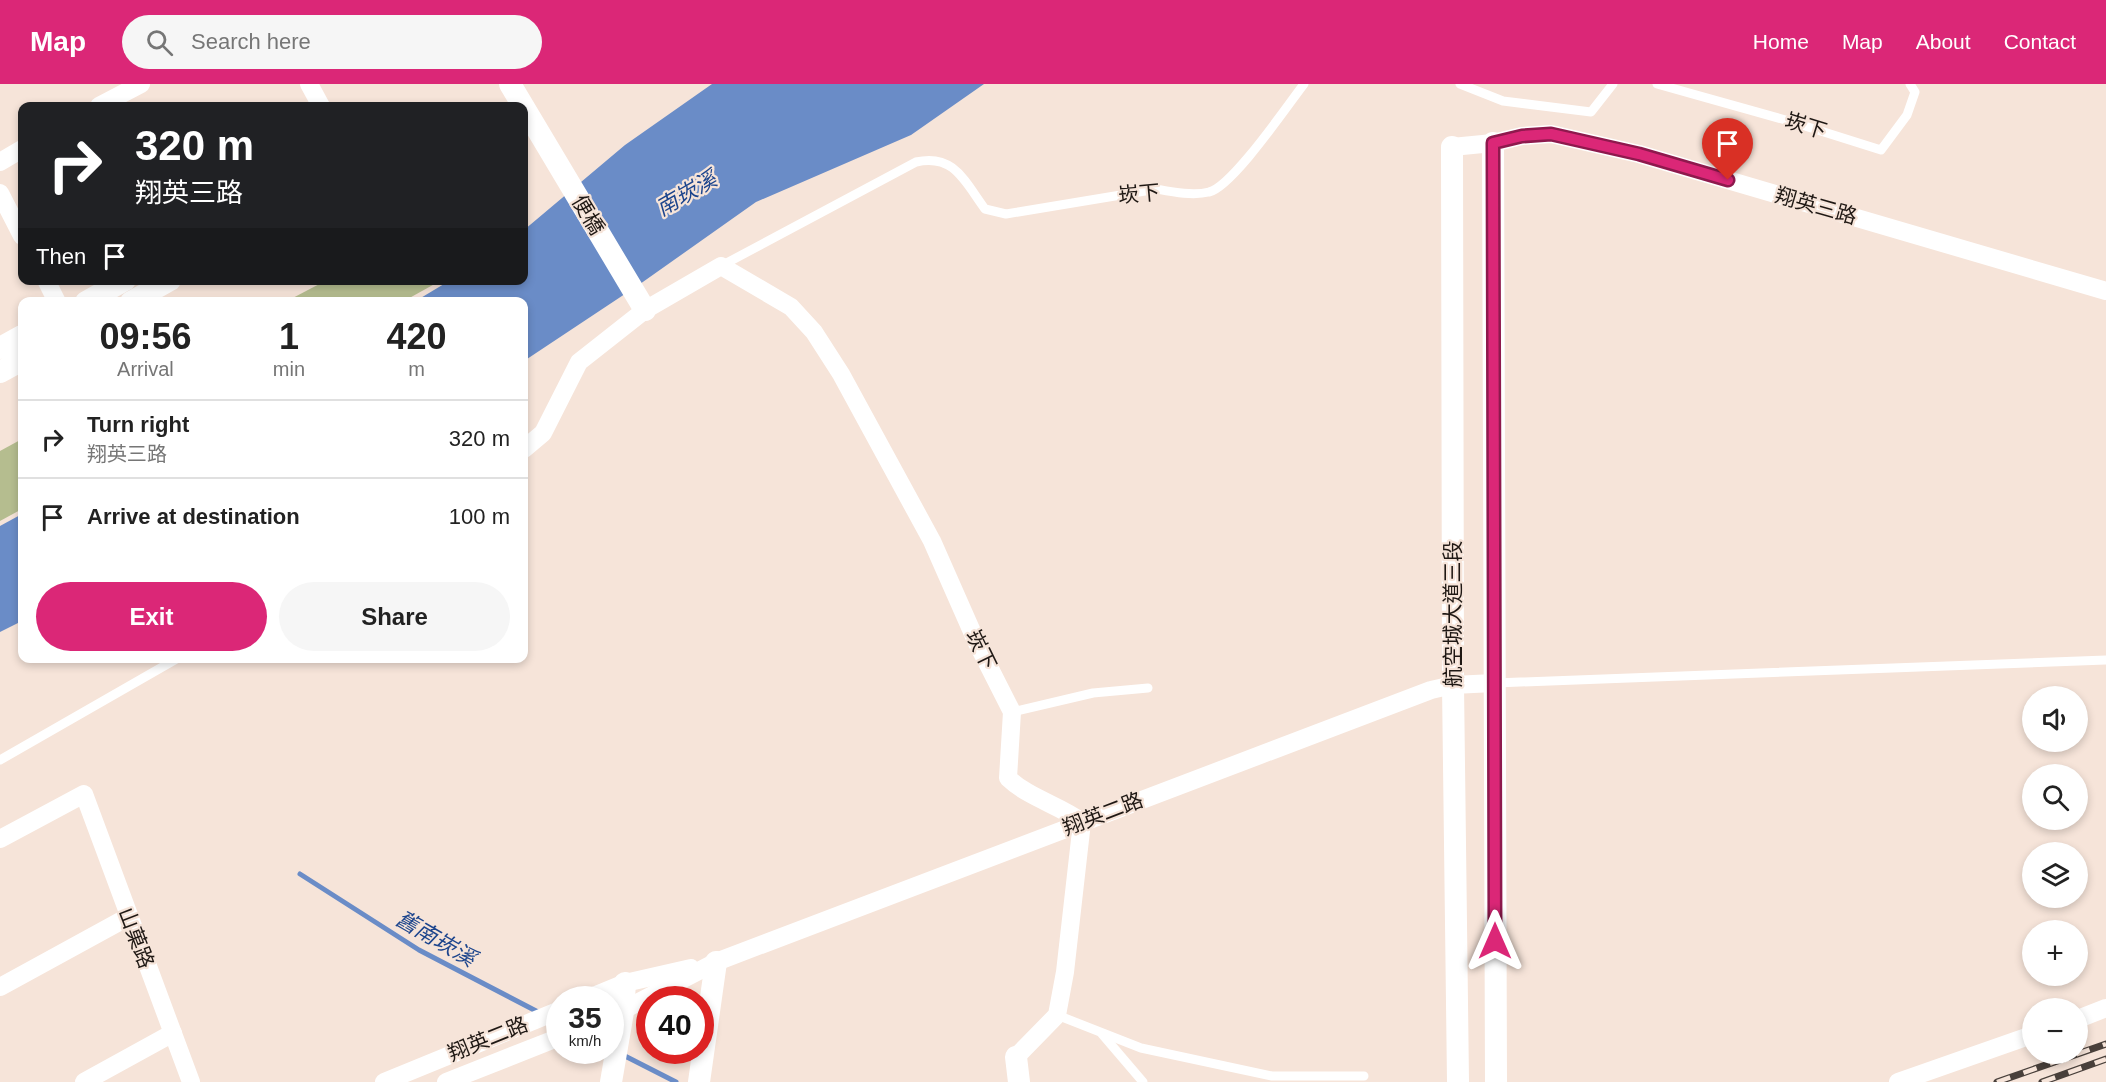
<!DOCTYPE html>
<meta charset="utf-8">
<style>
body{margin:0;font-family:Helvetica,"Noto Sans TC",sans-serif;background:#f6f6f6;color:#222;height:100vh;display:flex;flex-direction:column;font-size:22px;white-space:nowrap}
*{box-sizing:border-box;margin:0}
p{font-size:20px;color:#767676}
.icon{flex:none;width:33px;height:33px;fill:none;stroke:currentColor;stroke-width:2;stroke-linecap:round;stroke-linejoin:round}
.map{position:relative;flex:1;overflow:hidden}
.drawer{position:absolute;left:18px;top:213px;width:510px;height:366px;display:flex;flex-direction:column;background:#fff;border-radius:12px;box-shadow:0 3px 9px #0003}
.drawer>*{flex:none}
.guide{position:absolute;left:18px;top:18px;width:510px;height:183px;border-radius:12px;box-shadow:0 3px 9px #0003;background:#202124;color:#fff;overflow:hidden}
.buttons{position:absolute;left:2022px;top:602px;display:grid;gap:12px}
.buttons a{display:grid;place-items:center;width:66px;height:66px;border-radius:50%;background:#fff;box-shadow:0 3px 9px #0003;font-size:30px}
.speed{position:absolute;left:546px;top:902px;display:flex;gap:12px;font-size:30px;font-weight:700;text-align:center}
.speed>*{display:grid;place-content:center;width:78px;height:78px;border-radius:50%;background:#fff;box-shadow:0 3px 9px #0003;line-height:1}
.speed small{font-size:15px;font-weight:400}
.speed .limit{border:9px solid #d22;background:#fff;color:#111}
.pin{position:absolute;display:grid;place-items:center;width:51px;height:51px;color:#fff;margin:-62px -26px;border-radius:50% 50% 50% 0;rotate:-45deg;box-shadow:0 0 6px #0007}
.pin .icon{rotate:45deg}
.me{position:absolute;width:66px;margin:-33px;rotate:0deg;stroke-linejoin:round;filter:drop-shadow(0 0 4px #0008)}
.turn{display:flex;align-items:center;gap:21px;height:126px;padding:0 18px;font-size:27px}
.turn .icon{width:78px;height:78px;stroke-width:2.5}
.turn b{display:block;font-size:42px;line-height:51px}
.then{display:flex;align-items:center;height:57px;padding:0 18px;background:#0003;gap:12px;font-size:22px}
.eta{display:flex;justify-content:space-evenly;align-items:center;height:102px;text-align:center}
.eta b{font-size:36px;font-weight:800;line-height:42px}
.primary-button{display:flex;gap:12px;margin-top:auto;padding:12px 18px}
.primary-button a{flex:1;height:69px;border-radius:36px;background:#db2777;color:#fff;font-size:24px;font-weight:800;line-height:69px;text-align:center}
.primary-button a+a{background:#f6f6f6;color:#222}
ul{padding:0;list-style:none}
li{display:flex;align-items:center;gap:18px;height:78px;padding:0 18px;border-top:2px solid #e0e0e0}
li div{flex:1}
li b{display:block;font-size:22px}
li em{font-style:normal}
header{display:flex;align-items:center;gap:36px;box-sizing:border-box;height:84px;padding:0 30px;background:#db2777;color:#fff}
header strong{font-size:28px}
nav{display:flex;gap:33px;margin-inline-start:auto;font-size:21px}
.search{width:420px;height:54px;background:#f6f6f6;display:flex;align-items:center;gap:15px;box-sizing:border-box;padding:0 21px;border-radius:33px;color:#767676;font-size:22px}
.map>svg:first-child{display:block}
</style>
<header>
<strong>Map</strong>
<div class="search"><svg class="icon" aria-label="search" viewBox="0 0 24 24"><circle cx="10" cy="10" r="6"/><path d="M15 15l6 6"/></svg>Search here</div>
<nav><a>Home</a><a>Map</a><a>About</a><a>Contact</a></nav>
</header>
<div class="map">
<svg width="2106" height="998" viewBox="0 0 2106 998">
<rect width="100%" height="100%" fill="#f6e4d9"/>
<g fill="#b5bd8f">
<polygon points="327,196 440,196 440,197 404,217 287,217"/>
<polygon points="22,355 22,425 0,437 0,367"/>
</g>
<g fill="#6a8cc7">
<polygon points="712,0 984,0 911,51 756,118 640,200 524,277 524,218 414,218 449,197 524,196 524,146 625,61"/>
<polygon points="22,430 22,537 0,548 0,442"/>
</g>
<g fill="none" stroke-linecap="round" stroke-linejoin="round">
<g stroke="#6a8cc7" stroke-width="5">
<polyline points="300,790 419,866 540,929"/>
<polyline points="623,971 676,998"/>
</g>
<g stroke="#fff" stroke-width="9">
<polyline points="1460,0 1503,17 1591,28 1613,0"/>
<polyline points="1657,0 1789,37 1881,66 1907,31 1915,8 1910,0"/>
<path d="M721,182L916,78C954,69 965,98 985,125L1006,130L1157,105C1173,108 1193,112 1209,108C1232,103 1287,22 1304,0"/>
<polyline points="1496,599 2106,576"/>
<polyline points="1012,628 1093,609 1148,604"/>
<polyline points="0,676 178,574"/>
<polyline points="1057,931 1141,964 1272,992 1364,992"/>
<polyline points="1102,950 1143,998"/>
</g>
<g stroke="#fff" stroke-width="18">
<polyline points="309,0 321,22"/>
<polyline points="99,22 141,0"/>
<polyline points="1452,63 1493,59 1522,52 1551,50 1639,70 2106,207"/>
<polyline points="0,78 22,65"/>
<polyline points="0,109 22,152"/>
<polyline points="46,196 57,218"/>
<path d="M524,365L543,349L579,278L645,226L721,182L791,223L814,248L841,290L932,457L977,559L1012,628L1008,694C1029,714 1059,721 1082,738L1065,888L1057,931L1016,973"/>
<polyline points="0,755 84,710 191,998"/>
<polyline points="0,903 128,833"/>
<polyline points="586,915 625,899 691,884"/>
<polyline points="610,933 716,878 1431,606 1453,601 1494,599"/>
<polyline points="2078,935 2106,924"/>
<polyline points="84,998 173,949"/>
<polyline points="384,998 560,926"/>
<polyline points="446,998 560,953"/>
<polyline points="1898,998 2032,951"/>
</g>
<g stroke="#fff" stroke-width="22">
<polyline points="510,0 645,226"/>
<polyline points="1493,59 1496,998"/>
<polyline points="1452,63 1453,601 1458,998"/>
<polyline points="86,218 125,196"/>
<polyline points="131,218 170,196"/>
<polyline points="0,264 22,252"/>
<polyline points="0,288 22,276"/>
<polyline points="1016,973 1019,998"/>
<polyline points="611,998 623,928 625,899"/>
<polyline points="699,998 716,878"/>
</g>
<defs>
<g id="rail">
<polyline points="1997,998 2106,960"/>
<polyline points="2042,998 2106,975"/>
</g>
</defs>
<use href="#rail" stroke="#49403b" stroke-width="7"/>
<use href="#rail" stroke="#f6e4d9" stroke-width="4.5" stroke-dasharray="14" stroke-linecap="butt"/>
</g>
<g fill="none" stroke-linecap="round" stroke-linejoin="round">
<defs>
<polyline id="route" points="1495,857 1493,59 1522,52 1551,50 1639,70 1728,96"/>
</defs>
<use href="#route" stroke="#8e194d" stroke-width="15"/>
<use href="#route" stroke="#db2777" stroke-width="10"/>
</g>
<g text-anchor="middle" stroke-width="4.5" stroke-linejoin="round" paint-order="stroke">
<g font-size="21" fill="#1f1814" stroke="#f6e4d9">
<text transform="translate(1806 42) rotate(17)" y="7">崁下</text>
<text transform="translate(1139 110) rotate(-5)" y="7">崁下</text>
<text transform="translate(1816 122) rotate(16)" y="7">翔英三路</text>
<text transform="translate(588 131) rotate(59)" y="7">便橋</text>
<text transform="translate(1453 530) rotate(-90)" y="7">航空城大道三段</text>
<text transform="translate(981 566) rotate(64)" y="7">崁下</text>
<text transform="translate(1103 730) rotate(-21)" y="7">翔英二路</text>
<text transform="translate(136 854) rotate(69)" y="7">山菓路</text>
<text transform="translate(488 955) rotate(-22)" y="7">翔英二路</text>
</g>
<g font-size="22" font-style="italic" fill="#1d458d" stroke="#f6e4d9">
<text transform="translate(686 109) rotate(-30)" y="8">南崁溪</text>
<text transform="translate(436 854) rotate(30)" y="8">舊南崁溪</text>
</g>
</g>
</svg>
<div class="buttons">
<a><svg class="icon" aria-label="sound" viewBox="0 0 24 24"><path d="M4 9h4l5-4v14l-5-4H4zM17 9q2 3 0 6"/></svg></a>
<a><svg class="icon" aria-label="search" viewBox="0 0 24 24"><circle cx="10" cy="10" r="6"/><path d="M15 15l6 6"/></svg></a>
<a><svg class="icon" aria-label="layers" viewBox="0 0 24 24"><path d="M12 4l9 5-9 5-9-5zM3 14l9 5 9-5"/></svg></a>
<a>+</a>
<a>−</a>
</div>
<div class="speed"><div>35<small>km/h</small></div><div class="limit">40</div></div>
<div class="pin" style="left:1728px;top:96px;background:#d93025"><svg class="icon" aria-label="arrive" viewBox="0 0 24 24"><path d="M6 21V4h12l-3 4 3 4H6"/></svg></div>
<svg class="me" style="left:1495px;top:857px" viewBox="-20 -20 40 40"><path d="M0-17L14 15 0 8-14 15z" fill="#db2777" stroke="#fff" stroke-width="4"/></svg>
<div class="guide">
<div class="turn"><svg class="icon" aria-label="right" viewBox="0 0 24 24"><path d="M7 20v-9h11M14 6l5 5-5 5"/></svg><div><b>320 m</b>翔英三路</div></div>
<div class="then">Then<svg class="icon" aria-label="arrive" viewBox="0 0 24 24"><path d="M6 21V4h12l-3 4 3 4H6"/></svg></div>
</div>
<section class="drawer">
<div class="eta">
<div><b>09:56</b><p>Arrival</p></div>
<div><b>1</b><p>min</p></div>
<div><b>420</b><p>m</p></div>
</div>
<ul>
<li><svg class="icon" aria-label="right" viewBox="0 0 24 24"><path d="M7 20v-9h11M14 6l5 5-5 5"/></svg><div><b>Turn right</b><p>翔英三路</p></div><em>320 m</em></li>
<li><svg class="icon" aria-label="arrive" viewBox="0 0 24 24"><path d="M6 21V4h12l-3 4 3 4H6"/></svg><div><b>Arrive at destination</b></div><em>100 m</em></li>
</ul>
<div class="primary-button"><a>Exit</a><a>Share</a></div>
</section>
</div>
